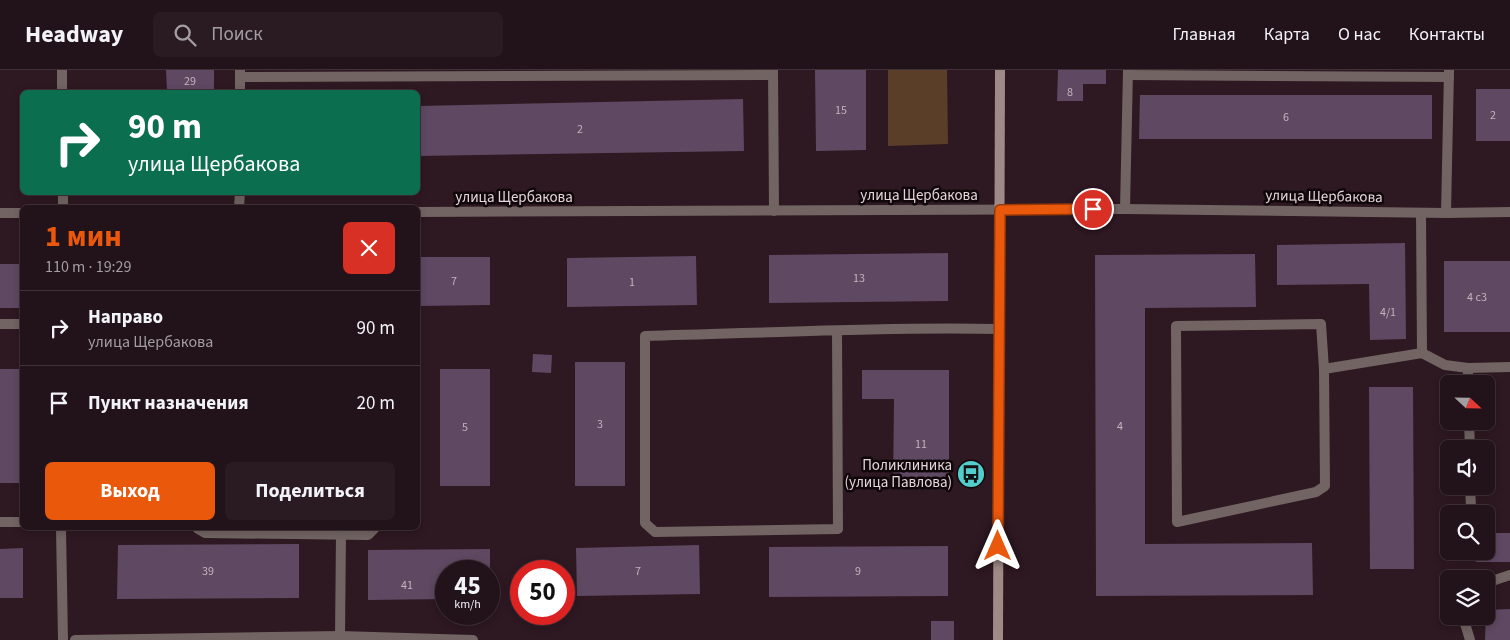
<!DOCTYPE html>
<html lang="ru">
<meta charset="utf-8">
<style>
body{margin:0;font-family:"Source Sans 3",sans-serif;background:#2a1b22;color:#f1f3f6;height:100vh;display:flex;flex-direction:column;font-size:19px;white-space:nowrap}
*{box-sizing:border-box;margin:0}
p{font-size:16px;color:#a29ea2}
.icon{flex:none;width:28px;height:28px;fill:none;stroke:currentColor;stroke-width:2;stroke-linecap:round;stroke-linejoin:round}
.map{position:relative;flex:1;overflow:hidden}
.details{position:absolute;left:20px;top:135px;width:400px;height:325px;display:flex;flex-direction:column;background:#221219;border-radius:8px;box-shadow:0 2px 8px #0003,0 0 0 1px #3f3238}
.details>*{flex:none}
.banner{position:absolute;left:20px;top:20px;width:400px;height:105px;border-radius:8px;box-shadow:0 2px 8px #0003,0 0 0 1px #3f3238;background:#0b6e4f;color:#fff;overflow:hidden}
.needle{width:32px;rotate:112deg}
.controls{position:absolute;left:1440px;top:305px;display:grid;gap:10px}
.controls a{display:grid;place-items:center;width:55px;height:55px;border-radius:8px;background:#221219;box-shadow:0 2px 8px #0003,0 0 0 1px #3f3238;font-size:25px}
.speed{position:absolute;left:435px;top:490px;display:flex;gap:10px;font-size:25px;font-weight:700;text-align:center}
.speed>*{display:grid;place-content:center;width:65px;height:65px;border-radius:50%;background:#221219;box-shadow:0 2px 8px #0003,0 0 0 1px #3f3238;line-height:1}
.speed small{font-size:12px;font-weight:400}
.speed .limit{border:8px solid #d22;background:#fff;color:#111}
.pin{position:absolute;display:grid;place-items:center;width:42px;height:42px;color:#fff;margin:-21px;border:2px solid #fff;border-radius:50%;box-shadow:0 1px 5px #0007}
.me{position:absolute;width:55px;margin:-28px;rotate:0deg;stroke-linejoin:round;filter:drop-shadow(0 0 4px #0008)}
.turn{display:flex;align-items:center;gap:18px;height:105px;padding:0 25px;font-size:22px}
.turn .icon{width:65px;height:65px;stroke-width:2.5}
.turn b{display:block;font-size:35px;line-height:42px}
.round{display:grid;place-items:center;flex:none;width:52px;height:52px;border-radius:8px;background:#2a1b22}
.summary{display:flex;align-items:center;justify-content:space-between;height:85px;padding:0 25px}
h1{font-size:30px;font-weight:700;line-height:38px;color:#ea580c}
.primary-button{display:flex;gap:10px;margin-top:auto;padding:10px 25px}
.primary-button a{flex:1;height:58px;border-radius:8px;background:#ea580c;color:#fff;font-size:20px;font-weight:700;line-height:58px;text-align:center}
.primary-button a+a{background:#2a1b22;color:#f1f3f6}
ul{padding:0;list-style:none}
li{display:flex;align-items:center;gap:15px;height:75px;padding:0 25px;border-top:1px solid #3f3238}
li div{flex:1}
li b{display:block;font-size:19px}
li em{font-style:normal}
header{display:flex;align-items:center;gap:30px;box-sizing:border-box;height:70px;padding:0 25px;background:#221219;border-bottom:1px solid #3f3238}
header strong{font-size:24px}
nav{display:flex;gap:28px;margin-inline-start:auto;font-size:18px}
.search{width:350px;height:45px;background:#2a1b22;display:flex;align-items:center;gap:12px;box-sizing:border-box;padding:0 18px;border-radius:8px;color:#a29ea2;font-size:19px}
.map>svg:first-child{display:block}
</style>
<header>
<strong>Headway</strong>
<div class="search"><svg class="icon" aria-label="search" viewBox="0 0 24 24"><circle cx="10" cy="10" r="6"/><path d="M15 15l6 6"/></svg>Поиск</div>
<nav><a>Главная</a><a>Карта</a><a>О нас</a><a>Контакты</a></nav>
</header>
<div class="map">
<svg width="1510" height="570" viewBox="0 0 1510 570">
<rect width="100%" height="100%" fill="#2e1821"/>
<polygon fill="#5a3e28" points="888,0 947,0 948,74 888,76"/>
<g fill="#5f4862">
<polygon points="166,0 214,0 214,22 167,22"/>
<polygon points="815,0 866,0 866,80 816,81"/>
<polygon points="1058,0 1106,0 1106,14 1083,14 1083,31 1057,31"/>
<rect x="1476" y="19" width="34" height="52"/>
<polygon points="1140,25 1432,25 1432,69 1139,69"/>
<polygon points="743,29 744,81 418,86 418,36"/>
<polygon points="1405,173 1406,269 1370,270 1369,214 1277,215 1277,175"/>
<polygon points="948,183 948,231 769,233 769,185"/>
<polygon points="1255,184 1256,237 1145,238 1145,474 1312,473 1313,525 1096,526 1095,185"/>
<polygon points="696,186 697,235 567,237 567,188"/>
<polygon points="418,187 490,187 490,235 418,236"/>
<rect x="1444" y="191" width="66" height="71"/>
<rect x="0" y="194" width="22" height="44"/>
<polygon points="533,284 552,285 551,303 532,302"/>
<rect x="575" y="292" width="50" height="124"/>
<polygon points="0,299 21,299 20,413 0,413"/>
<rect x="440" y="299" width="50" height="117"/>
<polygon points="862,300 949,300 949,418 893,418 894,329 862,329"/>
<polygon points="1369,317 1413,317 1414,499 1370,499"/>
<polygon points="1486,463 1510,463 1510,492 1476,492 1476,481 1486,481"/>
<polygon points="299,474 299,528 117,529 118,475"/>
<polygon points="699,475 700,524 577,526 576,478"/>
<polygon points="948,476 948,526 769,527 769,477"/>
<polygon points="23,478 23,528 0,528 0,479"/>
<polygon points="490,479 490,501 446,501 446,529 368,530 368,480"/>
<polygon points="1510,539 1510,570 1485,570 1486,540"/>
<rect x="931" y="551" width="23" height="19"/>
</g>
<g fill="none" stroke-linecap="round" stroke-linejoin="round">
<g stroke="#716462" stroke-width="10">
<polyline points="773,0 774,141"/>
<polyline points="1128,5 1449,7"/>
<polyline points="240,7 773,5"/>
<polyline points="240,22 240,0"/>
<polyline points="239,138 240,122"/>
<polyline points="1125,139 1128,0"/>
<polyline points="1421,143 1422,283"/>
<polyline points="1446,143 1449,1"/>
<polyline points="0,254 22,254"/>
<path d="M837,261L838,459L655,462L645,453V266C763,263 881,257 999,259"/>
<polyline points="1468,298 1468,314"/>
<polyline points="1324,299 1325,416 1316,422 1177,452 1176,256 1321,254 1324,299 1422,283 1445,295 1468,298 1510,297"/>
<polyline points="1469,351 1470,379"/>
<polyline points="1470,416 1471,437"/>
<polyline points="0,452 22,452"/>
<polyline points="198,458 198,459 205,463 368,465 375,458"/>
<polyline points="1486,513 1510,505"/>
<polyline points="1466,546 1464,550 1470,570"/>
<polyline points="340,566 341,464"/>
<polyline points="75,570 340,566 473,570"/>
</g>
<g stroke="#716462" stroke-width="10">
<polyline points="62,0 62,22"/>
<polyline points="63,138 63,122"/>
<polyline points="418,142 1125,139 1446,143 1510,142"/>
<polyline points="0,143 22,143"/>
<polyline points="61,458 63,570"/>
</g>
<polyline stroke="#9f8a87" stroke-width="10" points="998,570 1000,0"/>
</g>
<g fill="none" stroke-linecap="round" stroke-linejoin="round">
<defs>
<polyline id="route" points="998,476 1000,140 1093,139"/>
</defs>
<use href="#route" stroke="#983908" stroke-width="12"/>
<use href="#route" stroke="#ea580c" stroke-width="9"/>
</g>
<defs>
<symbol id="bus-disc" viewBox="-11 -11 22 22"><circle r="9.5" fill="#53cdcb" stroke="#10070a"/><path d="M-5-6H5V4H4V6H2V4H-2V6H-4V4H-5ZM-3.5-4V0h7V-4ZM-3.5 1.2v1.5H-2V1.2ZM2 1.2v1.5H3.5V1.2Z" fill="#111"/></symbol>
</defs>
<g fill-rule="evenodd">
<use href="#bus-disc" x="955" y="388" width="32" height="32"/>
</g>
<g text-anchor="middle" stroke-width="5" stroke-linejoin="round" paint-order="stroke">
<g font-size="12" fill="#c4b2bd">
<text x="190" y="15">29</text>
<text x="1070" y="26">8</text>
<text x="841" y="44">15</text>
<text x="1493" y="49">2</text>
<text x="1286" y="51">6</text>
<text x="580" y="63">2</text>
<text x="859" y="212">13</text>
<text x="454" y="215">7</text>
<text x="632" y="216">1</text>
<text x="1477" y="231">4 с3</text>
<text x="1388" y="246">4/1</text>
<text x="600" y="358">3</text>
<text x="1120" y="360">4</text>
<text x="465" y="361">5</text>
<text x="921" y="378">11</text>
<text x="208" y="505">39</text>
<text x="638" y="505">7</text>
<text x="858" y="505">9</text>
<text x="407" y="519">41</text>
</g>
<g font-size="15" fill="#e5d5db" stroke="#10070a">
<text x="919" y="130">улица Щербакова</text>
<text transform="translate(1324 126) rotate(1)" y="5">улица Щербакова</text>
<text x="514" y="132">улица Щербакова</text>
</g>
<g font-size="15" fill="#e5d5db" stroke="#10070a" text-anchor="end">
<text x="952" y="400">Поликлиника<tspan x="952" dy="17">(улица Павлова)</tspan></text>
</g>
</g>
</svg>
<div class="controls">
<a><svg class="needle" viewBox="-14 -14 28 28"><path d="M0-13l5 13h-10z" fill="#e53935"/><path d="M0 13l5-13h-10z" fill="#a29ea2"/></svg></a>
<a><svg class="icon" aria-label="sound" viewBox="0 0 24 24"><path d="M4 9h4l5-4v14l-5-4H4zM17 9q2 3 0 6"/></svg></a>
<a><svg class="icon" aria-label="search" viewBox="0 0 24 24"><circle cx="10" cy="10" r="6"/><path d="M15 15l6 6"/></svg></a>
<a><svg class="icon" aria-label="layers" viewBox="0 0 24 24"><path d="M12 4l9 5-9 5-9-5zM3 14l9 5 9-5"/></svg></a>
</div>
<div class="speed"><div>45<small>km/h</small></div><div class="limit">50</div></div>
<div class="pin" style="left:1093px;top:139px;background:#d93025"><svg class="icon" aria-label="arrive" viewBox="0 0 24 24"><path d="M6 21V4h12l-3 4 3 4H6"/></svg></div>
<svg class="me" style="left:998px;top:476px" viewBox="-20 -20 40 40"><path d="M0-17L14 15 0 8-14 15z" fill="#ea580c" stroke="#fff" stroke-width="4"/></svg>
<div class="banner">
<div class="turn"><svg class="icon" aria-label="right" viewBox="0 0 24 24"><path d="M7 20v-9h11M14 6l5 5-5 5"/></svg><div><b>90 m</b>улица Щербакова</div></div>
</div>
<section class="details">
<div class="summary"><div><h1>1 мин</h1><p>110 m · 19:29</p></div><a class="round" style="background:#d93025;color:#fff"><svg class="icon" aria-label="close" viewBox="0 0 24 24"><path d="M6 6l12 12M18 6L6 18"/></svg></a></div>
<ul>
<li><svg class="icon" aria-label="right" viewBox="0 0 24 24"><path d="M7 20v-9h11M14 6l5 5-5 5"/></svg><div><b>Направо</b><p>улица Щербакова</p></div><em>90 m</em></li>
<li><svg class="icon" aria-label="arrive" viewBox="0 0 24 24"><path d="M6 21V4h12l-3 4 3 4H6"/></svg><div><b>Пункт назначения</b></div><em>20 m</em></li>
</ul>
<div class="primary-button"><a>Выход</a><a>Поделиться</a></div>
</section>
</div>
